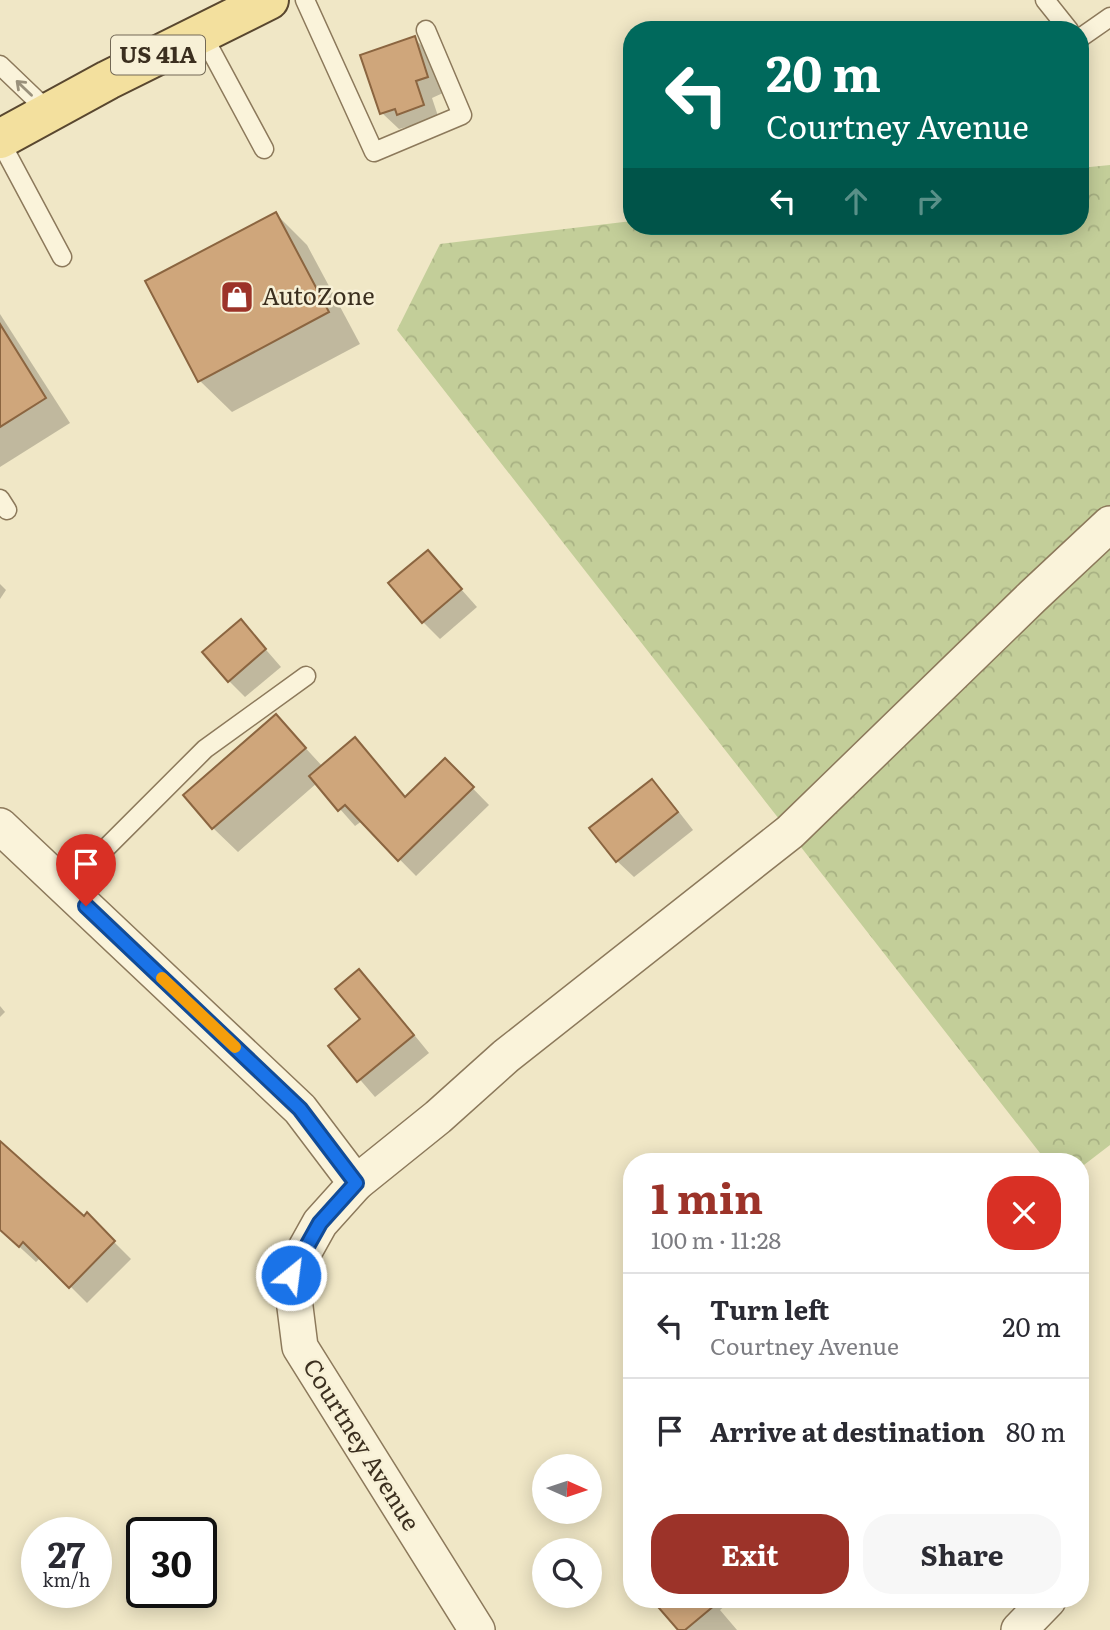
<!DOCTYPE html>
<meta charset="utf-8">
<style>
body{margin:0;font-family:Literata,serif;background:#f7f7f7;color:#2b2b33;height:100vh;display:flex;flex-direction:column;font-size:26px;white-space:nowrap}
*{box-sizing:border-box;margin:0}
p{font-size:23px;color:#7c7c81}
.icon{flex:none;width:38px;height:38px;fill:none;stroke:currentColor;stroke-width:2;stroke-linecap:round;stroke-linejoin:round}
.map{position:relative;flex:1;overflow:hidden}
.sheet{position:absolute;left:623px;top:1153px;width:466px;height:455px;display:flex;flex-direction:column;background:#fff;border-radius:28px;box-shadow:0 4px 18px #0003}
.sheet>*{flex:none}
.banner{position:absolute;left:623px;top:21px;width:466px;height:214px;border-radius:28px;box-shadow:0 4px 18px #0003;background:#00695c;color:#fff;overflow:hidden}
.needle{width:46px;rotate:93deg}
.controls{position:absolute;left:532px;top:1454px;display:grid;gap:14px}
.controls a{display:grid;place-items:center;width:70px;height:70px;border-radius:50%;background:#fff;box-shadow:0 4px 18px #0003;font-size:35px}
.speed{position:absolute;left:21px;top:1517px;display:flex;gap:14px;font-size:35px;font-weight:700;text-align:center}
.speed>*{display:grid;place-content:center;width:91px;height:91px;border-radius:50%;background:#fff;box-shadow:0 4px 18px #0003;line-height:1}
.speed small{font-size:18px;font-weight:400}
.speed .limit{border:4px solid #111;border-radius:10px;background:#fff;color:#111}
.pin{position:absolute;display:grid;place-items:center;width:60px;height:60px;color:#fff;margin:-72px -30px;border-radius:50% 50% 50% 0;rotate:-45deg;box-shadow:0 0 7px #0007}
.pin .icon{rotate:45deg}
.me{position:absolute;width:77px;margin:-38px;rotate:29deg;stroke-linejoin:round;filter:drop-shadow(0 0 5px #0008)}
.turn{display:flex;align-items:center;gap:24px;height:147px;padding:0 28px;font-size:32px}
.turn .icon{width:91px;height:91px;stroke-width:2.5}
.turn b{display:block;font-size:49px;line-height:60px}
.lanes{display:flex;align-items:center;height:66px;padding:0 28px;background:#0003;justify-content:center;gap:35px;direction:ltr}
.lanes .off{opacity:.35}
.round{display:grid;place-items:center;flex:none;width:74px;height:74px;border-radius:28px;background:#f7f7f7}
.summary{display:flex;align-items:center;justify-content:space-between;height:119px;padding:0 28px}
h1{font-size:42px;font-weight:700;line-height:52px;color:#9c3329}
.action{display:flex;gap:14px;margin-top:auto;padding:14px 28px}
.action a{flex:1;height:80px;border-radius:28px;background:#9c3329;color:#fff;font-size:28px;font-weight:700;line-height:80px;text-align:center}
.action a+a{background:#f7f7f7;color:#2b2b33}
ul{padding:0;list-style:none}
li{display:flex;align-items:center;gap:21px;height:105px;padding:0 28px;border-top:2px solid #e1e1e2}
li div{flex:1}
li b{display:block;font-size:26px}
li em{font-style:normal}
.map>svg:first-child{display:block}
</style>
<div class="map">
<svg width="1110" height="1630" viewBox="0 0 1110 1630">
<defs>
<pattern id="forest-crowns" width="20" height="18" patternUnits="userSpaceOnUse" patternTransform="scale(1.75)"><rect width="20" height="18" fill="#c3ce99"/><path d="M2 6a3 3 0 1 1 6 0M12 15a3 3 0 1 1 6 0" fill="none" stroke="#a8b183"/></pattern>
</defs>
<rect width="100%" height="100%" fill="#f0e7c6"/>
<polygon fill="url(#forest-crowns)" points="1110,165 1110,1145 1080,1168 1080,1162 1047,1162 397,330 440,244 632,221 632,226 1080,226 1080,168"/>
<g fill="#0003">
<polygon points="414,38 431,55 443,93 432,98 440,122 415,131 410,126 399,129 382,113"/>
<polygon points="276,214 307,245 360,344 232,412 200,381"/>
<polygon points="0,314 70,423 0,467"/>
<polygon points="428,552 477,607 440,639 423,622"/>
<polygon points="0,584 6,590 0,599"/>
<polygon points="241,621 281,667 245,697 229,681"/>
<polygon points="276,716 323,767 355,740 406,798 445,760 489,805 416,876 362,821 355,826 317,783 238,852 213,828"/>
<polygon points="652,781 668,798 693,830 634,877 617,861"/>
<polygon points="359,971 376,988 429,1053 375,1097 331,1046 362,1020"/>
<polygon points="0,1006 5,1012 0,1017"/>
<polygon points="0,1162 84,1218 87,1215 131,1259 87,1303 41,1257 36,1262 0,1229"/>
<polygon points="654,1600 732,1600 720,1610 737,1630 680,1630"/>
</g>
<g fill="#cfa67b" stroke="#8b6540" stroke-width="2">
<polygon points="415,36 428,77 416,81 424,105 397,115 395,109 380,114 360,55"/>
<polygon points="276,212 329,312 198,382 145,281"/>
<polygon points="0,324 46,398 0,427"/>
<polygon points="428,550 462,589 422,623 388,583"/>
<polygon points="241,619 266,649 228,682 202,652"/>
<polygon points="276,714 306,748 212,829 183,795"/>
<polygon points="355,737 405,797 445,758 474,787 398,861 345,805 338,811 309,776"/>
<polygon points="652,779 678,812 616,862 589,828"/>
<polygon points="359,969 414,1035 357,1082 328,1046 360,1019 335,989"/>
<polygon points="0,1141 84,1216 87,1212 115,1241 69,1288 23,1242 19,1247 0,1230"/>
<polygon points="652,1600 721,1600 685,1630 678,1630"/>
</g>
<g fill="none" stroke-linecap="round" stroke-linejoin="round">
<defs>
<g id="lane">
<polyline points="305,0 374,152 462,115 426,30"/>
<polyline points="1045,0 1069,30"/>
<polyline points="201,32 264,149"/>
<polyline points="1080,38 1110,17"/>
<polyline points="0,65 48,111"/>
<polyline points="0,141 62,257"/>
<polyline points="0,499 7,510"/>
<polyline points="66,888 205,749 306,676"/>
</g>
<g id="street">
<polyline points="0,826 300,1109 356,1183 320,1223 291,1275 300,1347 477,1630"/>
<polyline points="356,1183 438,1117 506,1056 790,832 1033,596 1110,524"/>
<polyline points="1019,1630 1048,1600"/>
</g>
<polyline id="primary" points="0,139 108,80 269,0"/>
</defs>
<use href="#lane" stroke="#8c795b" stroke-width="21"/>
<use href="#street" stroke="#8c795b" stroke-width="38"/>
<use href="#primary" stroke="#59472f" stroke-width="42"/>
<use href="#lane" stroke="#faf3da" stroke-width="18"/>
<use href="#street" stroke="#faf3da" stroke-width="35"/>
<use href="#primary" stroke="#f3e09e" stroke-width="38"/>
</g>
<defs><path id="oneway-shaft" d="M-6 0H5M1.5-3L5.5 0L1.5 3" fill="none" stroke-width="1.6" stroke-linecap="round" stroke-linejoin="round" transform="scale(1.75)"/></defs>
<use stroke="#9a917c" href="#oneway-shaft" transform="translate(24 88) rotate(-136)"/>
<g fill="none" stroke-linecap="round" stroke-linejoin="round">
<defs>
<polyline id="route" points="86,906 300,1109 356,1183 320,1223 291,1275"/>
</defs>
<use href="#route" stroke="#114b97" stroke-width="18"/>
<use href="#route" stroke="#1a73e8" stroke-width="12"/>
<polyline stroke="#f59e0b" stroke-width="12" points="162,978 235,1047"/>
</g>
<defs>
<symbol id="shop-square" viewBox="-11 -11 22 22"><rect x="-9" y="-9" width="18" height="18" rx="4" fill="#9c3329" stroke="#f7f0d6"/><path d="M-5-2.5h2.3a2.7 3.5 0 0 1 5.4 0H5L5.5 6h-11ZM-1.5-2.5h3a1.5 2.3 0 0 0-3 0Z" fill="#fff"/></symbol>
</defs>
<g fill-rule="evenodd">
<use href="#shop-square" x="218" y="278" width="38" height="38"/>
</g>
<g text-anchor="middle" stroke-width="5" stroke-linejoin="round" paint-order="stroke">
<rect fill="#f7f0d6" stroke="#736956" stroke-width="2" x="111" y="35.5" width="94" height="39" rx="5"/>
<g font-size="23" font-weight="bold" fill="#3b2f1f">
<text x="158" y="63">US 41A</text>
</g>
<g font-size="24" fill="#3b2f1f" stroke="#f7f0d6" text-anchor="start">
<text x="262" y="305">AutoZone</text>
</g>
<g font-size="24" fill="#3b2f1f" stroke="#f7f0d6">
<text transform="translate(361 1445) rotate(58)" y="8">Courtney Avenue</text>
</g>
</g>
</svg>
<div class="controls">
<a><svg class="needle" viewBox="-14 -14 28 28"><path d="M0-13l5 13h-10z" fill="#e53935"/><path d="M0 13l5-13h-10z" fill="#7c7c81"/></svg></a>
<a><svg class="icon" aria-label="search" viewBox="0 0 24 24"><circle cx="10" cy="10" r="6"/><path d="M15 15l6 6"/></svg></a>
</div>
<div class="speed"><div>27<small>km/h</small></div><div class="limit">30</div></div>
<div class="pin" style="left:86px;top:906px;background:#d93025"><svg class="icon" aria-label="arrive" viewBox="0 0 24 24"><path d="M6 21V4h12l-3 4 3 4H6"/></svg></div>
<svg class="me" style="left:291px;top:1275px" viewBox="-20 -20 40 40"><circle r="17" fill="#1a73e8" stroke="#fff" stroke-width="3"/><path d="M0-11L8 9 0 5-8 9z" fill="#fff"/></svg>
<div class="banner">
<div class="turn"><svg class="icon" aria-label="left" viewBox="0 0 24 24"><path d="M17 20v-9H6M10 6l-5 5 5 5"/></svg><div><b>20 m</b>Courtney Avenue</div></div>
<div class="lanes"><svg class="icon" aria-label="left" viewBox="0 0 24 24"><path d="M17 20v-9H6M10 6l-5 5 5 5"/></svg><svg class="icon off" aria-label="ahead" viewBox="0 0 24 24"><path d="M12 20V5M6 11l6-6 6 6"/></svg><svg class="icon off" aria-label="right" viewBox="0 0 24 24"><path d="M7 20v-9h11M14 6l5 5-5 5"/></svg></div>
</div>
<section class="sheet">
<div class="summary"><div><h1>1 min</h1><p>100 m · 11:28</p></div><a class="round" style="background:#d93025;color:#fff"><svg class="icon" aria-label="close" viewBox="0 0 24 24"><path d="M6 6l12 12M18 6L6 18"/></svg></a></div>
<ul>
<li><svg class="icon" aria-label="left" viewBox="0 0 24 24"><path d="M17 20v-9H6M10 6l-5 5 5 5"/></svg><div><b>Turn left</b><p>Courtney Avenue</p></div><em>20 m</em></li>
<li><svg class="icon" aria-label="arrive" viewBox="0 0 24 24"><path d="M6 21V4h12l-3 4 3 4H6"/></svg><div><b>Arrive at destination</b></div><em>80 m</em></li>
</ul>
<div class="action"><a>Exit</a><a>Share</a></div>
</section>
</div>
